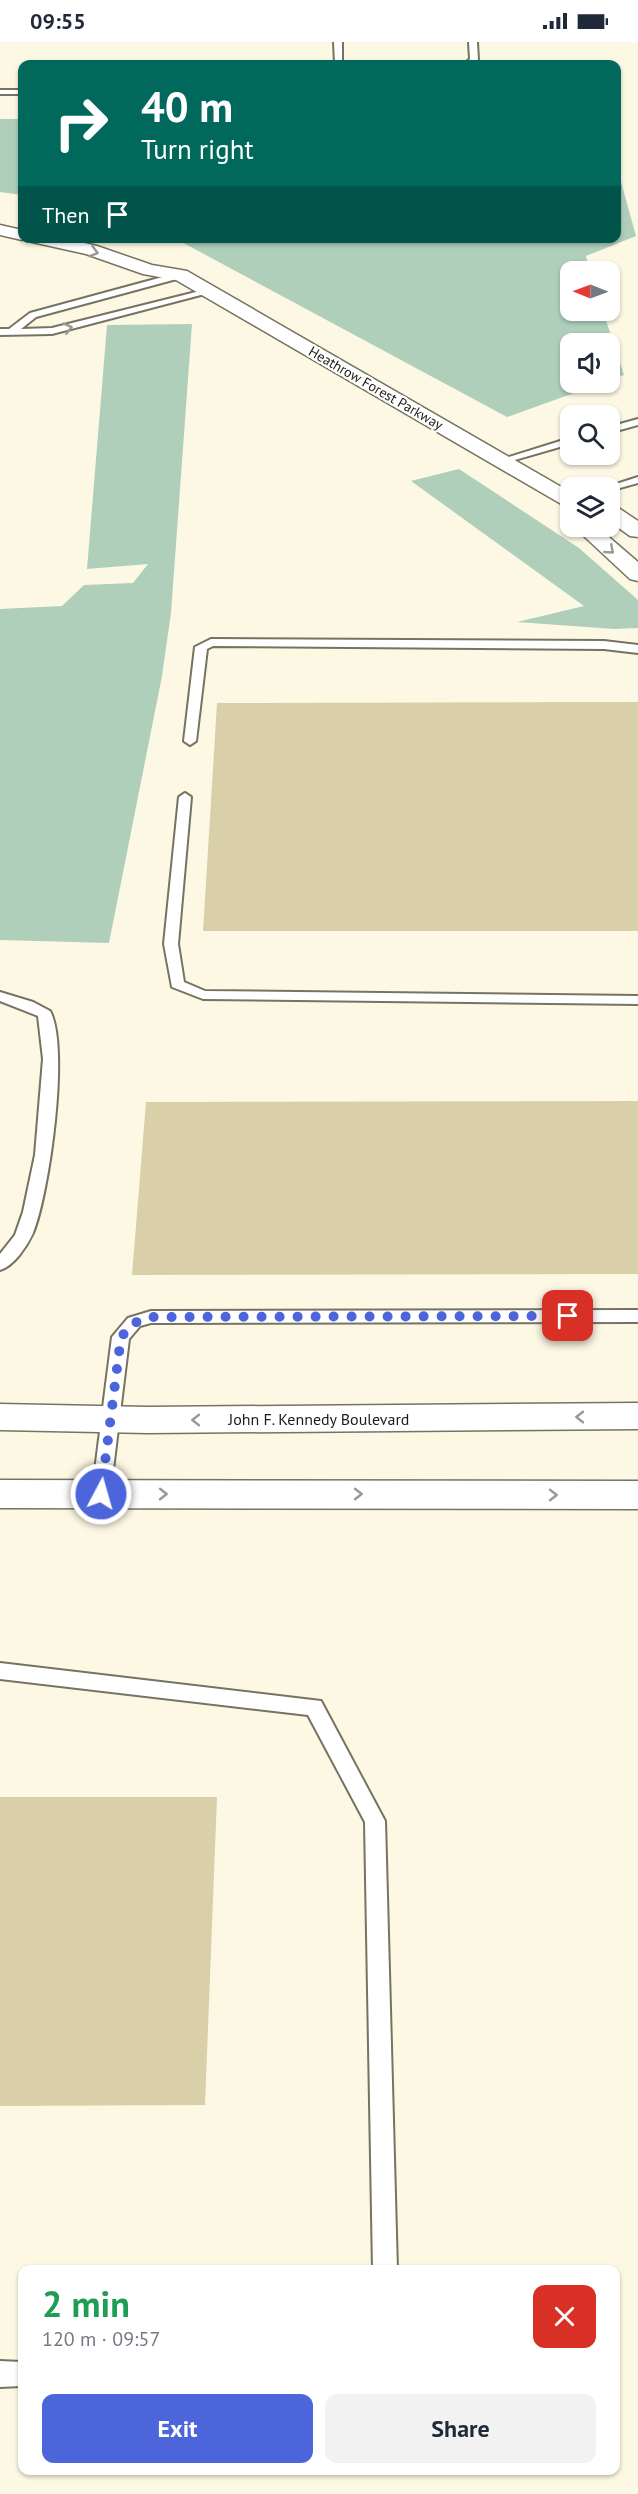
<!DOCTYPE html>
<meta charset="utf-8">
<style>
body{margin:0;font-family:"PT Sans",sans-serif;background:#f2f2f3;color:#1f2937;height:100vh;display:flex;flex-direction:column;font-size:22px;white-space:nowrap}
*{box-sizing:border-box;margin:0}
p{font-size:20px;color:#747a83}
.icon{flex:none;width:33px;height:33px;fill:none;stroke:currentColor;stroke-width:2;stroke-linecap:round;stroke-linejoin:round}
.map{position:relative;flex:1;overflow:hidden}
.details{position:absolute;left:18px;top:2223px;width:602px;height:210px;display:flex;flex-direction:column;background:#fff;border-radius:12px;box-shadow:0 2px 4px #0004}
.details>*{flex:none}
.guide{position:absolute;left:18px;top:18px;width:603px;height:183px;border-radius:12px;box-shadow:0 2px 4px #0004;background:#00695c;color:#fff;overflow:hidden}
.needle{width:39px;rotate:271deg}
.tools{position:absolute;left:560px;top:219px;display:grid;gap:12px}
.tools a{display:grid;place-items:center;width:60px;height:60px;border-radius:12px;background:#fff;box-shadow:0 2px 4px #0004;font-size:30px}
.pin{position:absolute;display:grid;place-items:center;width:51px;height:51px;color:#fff;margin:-26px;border-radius:12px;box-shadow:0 3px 9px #0006}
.me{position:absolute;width:66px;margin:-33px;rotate:6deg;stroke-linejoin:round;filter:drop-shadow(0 0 4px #0008)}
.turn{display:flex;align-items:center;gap:21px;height:126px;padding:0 24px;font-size:27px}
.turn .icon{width:78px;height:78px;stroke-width:2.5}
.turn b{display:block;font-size:42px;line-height:51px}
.then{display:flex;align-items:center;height:57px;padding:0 24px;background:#0003;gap:12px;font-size:22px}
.round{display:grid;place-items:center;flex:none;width:63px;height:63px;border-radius:12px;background:#f2f2f3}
.headline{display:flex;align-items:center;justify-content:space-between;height:102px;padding:0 24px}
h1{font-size:36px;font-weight:700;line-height:45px;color:#1e9e55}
.action{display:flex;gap:12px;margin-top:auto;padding:12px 24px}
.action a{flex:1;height:69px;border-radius:12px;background:#4d65da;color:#fff;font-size:24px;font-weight:700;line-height:69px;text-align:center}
.action a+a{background:#f2f2f3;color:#1f2937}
.status{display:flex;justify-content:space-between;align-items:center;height:42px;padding:0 30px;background:#fff;direction:ltr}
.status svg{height:16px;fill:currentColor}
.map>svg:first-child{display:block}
</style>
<div class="status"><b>09:55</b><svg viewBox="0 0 49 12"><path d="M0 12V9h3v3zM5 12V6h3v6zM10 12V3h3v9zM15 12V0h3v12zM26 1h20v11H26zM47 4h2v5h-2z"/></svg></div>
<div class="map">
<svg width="638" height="2452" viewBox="0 0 638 2452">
<rect width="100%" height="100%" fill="#fdf8e4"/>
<g fill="#b0cfbb">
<polygon points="0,77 22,77 22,153 0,150"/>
<polygon points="617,125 636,194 586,214 590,229 570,230 570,268 603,269 624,333 609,338 609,302 570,302 570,340 602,341 507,375 176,197 616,196"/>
<polygon points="192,282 171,571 162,634 109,901 0,898 0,567 62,564 84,543 133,541 148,522 87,527 107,283"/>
<polygon points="459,427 579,506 638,558 638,586 614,587 517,580 584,564 411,439"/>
</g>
<g fill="#d9d0aa">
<polygon points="638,660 638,889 203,889 217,661"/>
<polygon points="638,1059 638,1232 132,1233 146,1060"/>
<polygon points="0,1755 217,1755 205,2063 0,2064"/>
</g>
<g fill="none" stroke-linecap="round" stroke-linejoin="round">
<defs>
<g id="service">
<polygon points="334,0 342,0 342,22 335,22"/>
<polygon points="469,0 477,0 478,18 471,22 464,22 470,17"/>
<rect x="0" y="48" width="22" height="4"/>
<polygon points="181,230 184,231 184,235 36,275 21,287 52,286 212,246 216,249 52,292 0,293 0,287 9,287 30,271"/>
<polygon points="638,377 638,383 609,391 609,385"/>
<polygon points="570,396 570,402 501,422 496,419"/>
<polygon points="638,435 638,441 609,449 609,446 604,446"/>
<polygon points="211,597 604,599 638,603 638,611 604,607 213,604 207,607 196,699 190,703 184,699 195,605"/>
<polygon points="185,751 191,755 178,902 184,940 205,949 638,954 638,962 203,957 172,945 164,902 179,755"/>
<path d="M0,950L33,960L50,969C70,1004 49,1153 33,1191C27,1204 14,1224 0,1228V1212L15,1193L23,1170L35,1113L43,1017L38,974L0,959Z"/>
<polygon points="638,1268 638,1280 151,1281 140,1284 129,1297 110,1452 107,1457 101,1459 95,1457 92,1452 112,1295 128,1276 151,1269"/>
<polygon points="0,1621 321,1659 385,1779 397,2228 373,2228 365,1780 308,1673 0,1637"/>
<polygon points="0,2319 22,2320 22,2344 0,2345"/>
</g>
<g id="tertiary">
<polygon points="0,183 22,188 22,196 28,196 22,198 0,193"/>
<polygon points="30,196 63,196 97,204 152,223 187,229 570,450 570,465 563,463 176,238 143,232 86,212 32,200"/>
<polygon points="609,464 617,465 638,479 638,495 630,494 609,479"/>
<polygon points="573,484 596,484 638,520 638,539 630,537"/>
</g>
<g id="secondary">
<polygon points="638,1361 638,1387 148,1391 0,1388 0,1362 148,1365"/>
<polygon points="0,1438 638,1439 638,1467 0,1466"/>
</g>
</defs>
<use href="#service" stroke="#777361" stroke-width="4"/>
<use href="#tertiary" stroke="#777361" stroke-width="3"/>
<use href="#secondary" stroke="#777361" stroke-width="3"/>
<use href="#service" fill="#fff" fill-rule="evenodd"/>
<use href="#tertiary" fill="#fff" fill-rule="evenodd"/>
<use href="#secondary" fill="#fff" fill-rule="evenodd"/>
</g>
<defs><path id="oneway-chevron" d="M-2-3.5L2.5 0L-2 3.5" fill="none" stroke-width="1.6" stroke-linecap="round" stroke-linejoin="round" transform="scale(1.5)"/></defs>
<g stroke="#999995">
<use href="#oneway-chevron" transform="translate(94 210) rotate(16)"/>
<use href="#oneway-chevron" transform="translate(68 286) rotate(-13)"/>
<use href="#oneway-chevron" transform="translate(610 508) rotate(41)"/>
<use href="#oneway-chevron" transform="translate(580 1375) rotate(180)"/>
<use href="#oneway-chevron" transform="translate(196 1378) rotate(180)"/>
<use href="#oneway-chevron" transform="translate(163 1452)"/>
<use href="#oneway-chevron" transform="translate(358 1452)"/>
<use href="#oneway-chevron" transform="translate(553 1453)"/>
</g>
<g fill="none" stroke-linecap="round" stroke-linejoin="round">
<polyline stroke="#4d65da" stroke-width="10" stroke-dasharray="0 18" points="101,1452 121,1295 134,1281 151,1275 568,1274"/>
</g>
<g text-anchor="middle" stroke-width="4.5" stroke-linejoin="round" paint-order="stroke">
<g font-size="14" fill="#1d1c14" stroke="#fff">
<text transform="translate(376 346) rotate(30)" y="5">Heathrow Forest Parkway</text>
</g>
<g font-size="16" fill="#1d1c14" stroke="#fff">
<text x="319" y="1383">John F. Kennedy Boulevard</text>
</g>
</g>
</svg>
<div class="tools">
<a><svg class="needle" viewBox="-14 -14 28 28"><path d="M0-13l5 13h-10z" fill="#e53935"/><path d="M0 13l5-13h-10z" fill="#747a83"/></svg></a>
<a><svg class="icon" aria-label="sound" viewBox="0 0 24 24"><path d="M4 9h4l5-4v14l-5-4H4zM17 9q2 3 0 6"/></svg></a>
<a><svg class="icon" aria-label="search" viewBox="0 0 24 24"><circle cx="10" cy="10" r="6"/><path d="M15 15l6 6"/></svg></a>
<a><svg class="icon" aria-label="layers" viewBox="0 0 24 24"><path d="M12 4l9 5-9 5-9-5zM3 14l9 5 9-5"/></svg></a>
</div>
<div class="pin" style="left:568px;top:1274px;background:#d93025"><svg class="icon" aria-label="arrive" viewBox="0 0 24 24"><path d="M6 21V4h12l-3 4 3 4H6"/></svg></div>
<svg class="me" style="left:101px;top:1452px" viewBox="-20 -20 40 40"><circle r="17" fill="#4d65da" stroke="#fff" stroke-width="3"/><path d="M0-11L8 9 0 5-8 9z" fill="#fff"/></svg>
<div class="guide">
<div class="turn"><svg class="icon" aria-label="right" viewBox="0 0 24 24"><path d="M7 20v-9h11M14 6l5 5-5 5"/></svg><div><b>40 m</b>Turn right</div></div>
<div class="then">Then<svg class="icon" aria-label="arrive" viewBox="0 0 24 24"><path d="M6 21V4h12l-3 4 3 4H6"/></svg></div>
</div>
<section class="details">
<div class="headline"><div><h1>2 min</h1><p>120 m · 09:57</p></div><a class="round" style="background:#d93025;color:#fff"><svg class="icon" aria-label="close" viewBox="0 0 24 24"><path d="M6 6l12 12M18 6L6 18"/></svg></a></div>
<div class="action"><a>Exit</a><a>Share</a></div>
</section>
</div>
